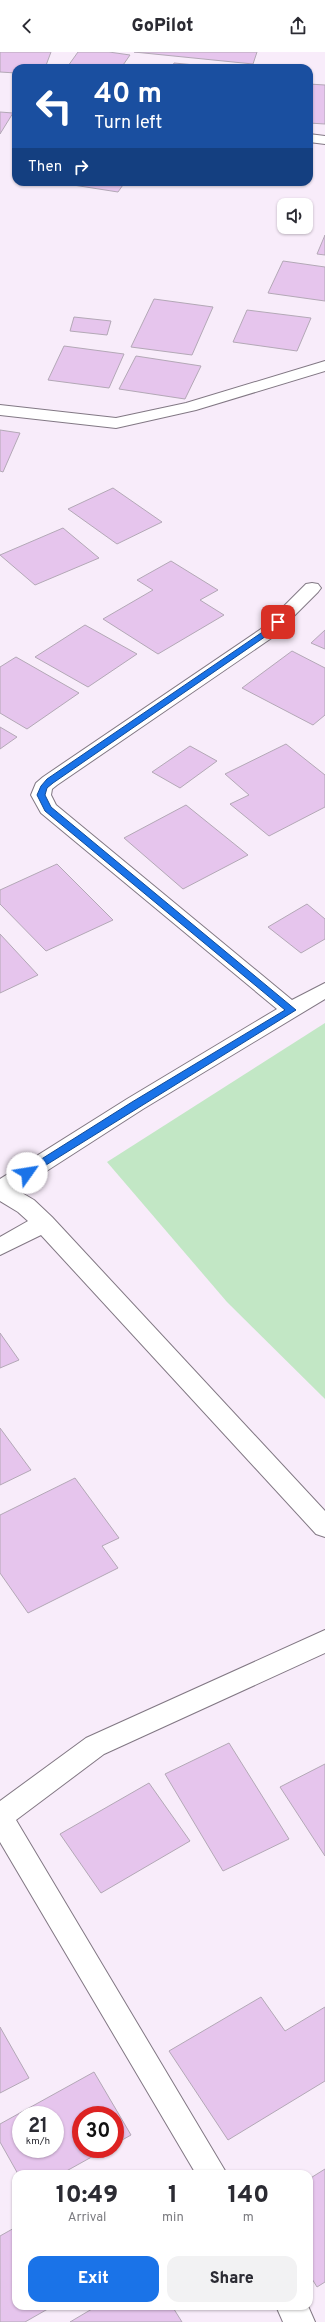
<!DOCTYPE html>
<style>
body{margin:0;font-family:Overpass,sans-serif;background:#f2f2f3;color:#2b2b33;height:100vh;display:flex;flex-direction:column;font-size:15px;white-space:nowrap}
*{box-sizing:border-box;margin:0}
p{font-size:13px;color:#7c7c81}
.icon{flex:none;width:22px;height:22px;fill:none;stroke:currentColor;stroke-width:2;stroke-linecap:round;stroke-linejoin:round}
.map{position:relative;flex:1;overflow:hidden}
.panel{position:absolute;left:12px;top:2118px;width:301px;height:140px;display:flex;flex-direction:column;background:#fff;border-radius:12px;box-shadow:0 1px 3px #0004}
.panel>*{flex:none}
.guide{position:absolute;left:12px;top:12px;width:301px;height:122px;border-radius:12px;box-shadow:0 1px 3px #0004;background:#1a4fa0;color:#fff;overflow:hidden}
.controls{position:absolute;left:277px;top:146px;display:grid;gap:8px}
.controls a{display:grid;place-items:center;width:36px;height:36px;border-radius:8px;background:#fff;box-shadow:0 1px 3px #0004;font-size:20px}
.speed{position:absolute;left:12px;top:2054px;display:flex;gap:8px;font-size:20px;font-weight:700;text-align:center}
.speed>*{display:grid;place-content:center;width:52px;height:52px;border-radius:50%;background:#fff;box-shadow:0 1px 3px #0004;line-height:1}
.speed small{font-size:10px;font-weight:400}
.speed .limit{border:6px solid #d22;background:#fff;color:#111}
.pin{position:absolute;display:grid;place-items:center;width:34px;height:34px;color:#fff;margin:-17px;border-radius:8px;box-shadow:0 2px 6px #0006}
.me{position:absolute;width:44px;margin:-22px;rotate:58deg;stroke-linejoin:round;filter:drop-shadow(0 0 3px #0008)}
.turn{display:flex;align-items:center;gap:14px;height:84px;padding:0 16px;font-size:18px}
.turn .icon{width:52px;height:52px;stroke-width:2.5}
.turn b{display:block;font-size:28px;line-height:34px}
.then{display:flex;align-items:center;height:38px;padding:0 16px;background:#0003;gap:8px;font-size:15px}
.eta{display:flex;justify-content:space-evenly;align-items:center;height:68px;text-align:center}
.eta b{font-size:24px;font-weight:800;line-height:28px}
.cta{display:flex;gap:8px;margin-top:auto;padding:8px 16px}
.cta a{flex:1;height:46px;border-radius:12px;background:#1a73e8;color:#fff;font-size:16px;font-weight:800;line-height:46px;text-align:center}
.cta a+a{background:#f2f2f3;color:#2b2b33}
header{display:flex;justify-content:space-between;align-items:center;height:52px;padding:0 16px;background:#fff;font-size:18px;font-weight:800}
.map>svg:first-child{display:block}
</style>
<header><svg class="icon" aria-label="back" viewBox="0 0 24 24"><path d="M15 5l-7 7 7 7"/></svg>GoPilot<svg class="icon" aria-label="share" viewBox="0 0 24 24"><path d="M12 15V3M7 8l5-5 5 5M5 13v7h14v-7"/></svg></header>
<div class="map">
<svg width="325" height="2270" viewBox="0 0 325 2270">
<rect width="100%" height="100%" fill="#f8ecfa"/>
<polygon fill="#c2e7c5" points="325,971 325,1347 227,1250 107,1110"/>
<g fill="#e6c5ed" stroke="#b3a8b6" fill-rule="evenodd">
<polygon points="0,0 51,0 45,16 16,16 16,21 0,20"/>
<polygon points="78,0 109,0 130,3 121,16 68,14"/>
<polygon points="134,0 257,0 253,12"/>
<polygon points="174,11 227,16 172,16"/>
<polygon points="309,32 325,33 325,72 309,71"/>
<polygon points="0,60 13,61 0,82"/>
<polygon points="54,130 125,130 118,140"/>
<polygon points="325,183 325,203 317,202"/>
<polygon points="283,209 325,215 325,249 268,241"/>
<polygon points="154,247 213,255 192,303 131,295"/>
<polygon points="247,258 311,266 297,299 233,290"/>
<polygon points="74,265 111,269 107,283 70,279"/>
<polygon points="64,294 124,302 109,336 48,328"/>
<polygon points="136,304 201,314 185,347 119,337"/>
<polygon points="0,378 20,381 3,420 0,419"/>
<polygon points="113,436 162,470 117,492 68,457"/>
<polygon points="63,476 99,506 35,533 0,503"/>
<polygon points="171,509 218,538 200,548 224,563 158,602 103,567 153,538 137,528"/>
<polygon points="85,573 137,602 88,635 35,605"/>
<polygon points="325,578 325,597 311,591"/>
<polygon points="292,599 325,616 325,663 313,673 242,636"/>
<polygon points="16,605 79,641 27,677 0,661 0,615"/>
<polygon points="0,675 17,685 0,697"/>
<polygon points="286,692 325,723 325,755 269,784 230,752 249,743 225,722"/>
<polygon points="190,694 217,709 180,736 152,720"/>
<polygon points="186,753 248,803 183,837 124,786"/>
<polygon points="57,812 113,868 46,899 0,852 0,838"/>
<polygon points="307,852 325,867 325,887 301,901 268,875"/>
<polygon points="0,882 38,923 0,941"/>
<polygon points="0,1281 19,1308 0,1316"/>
<polygon points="0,1376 31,1418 0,1433"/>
<polygon points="75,1426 119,1486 102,1494 118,1516 28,1561 0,1521 0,1463"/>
<polygon points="229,1691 289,1787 223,1819 165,1722"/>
<polygon points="325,1712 325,1804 280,1735"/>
<polygon points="149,1731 190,1789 101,1841 60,1782"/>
<polygon points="261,1945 285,1979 325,1955 325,2029 228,2088 169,1999"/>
<polygon points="0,1975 29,2026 0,2041"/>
<path d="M94,2020L131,2083L115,2092V2063H81V2097H106L61,2122H18L0,2090V2072ZM21,2063H55V2097H21Z"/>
<polygon points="325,2117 325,2230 317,2235 309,2222 309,2127"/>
<polygon points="16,2175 16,2254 53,2254 25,2270 0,2270 0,2184"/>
<polygon points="97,2254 172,2254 182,2270 70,2270"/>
</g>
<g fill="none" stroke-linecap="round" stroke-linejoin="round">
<defs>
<g id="minor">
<polygon points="309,82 325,84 325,92 309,90"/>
<polygon points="325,309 325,319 196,358 116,376 0,363 0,353 116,366 186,351"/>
<polygon points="312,531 318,532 321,536 318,540 273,585 57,733 52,737 51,743 56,753 292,948 325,931 325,947 143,1057 17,1138 34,1148 52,1165 325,1459 325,1485 316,1482 41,1183 0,1203 0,1185 28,1169 18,1160 0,1149 0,1127 127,1047 277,957 41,761 31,743 36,731 43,725 261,577 306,532"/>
<polygon points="325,1578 325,1601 104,1702 16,1768 227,2122 196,2122 0,1790 0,1749 86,1686"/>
<polygon points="276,2254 308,2254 315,2270 283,2270"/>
</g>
</defs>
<use href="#minor" stroke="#827884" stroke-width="2"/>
<use href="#minor" fill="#fff" fill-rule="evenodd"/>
</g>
<polygon fill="#1a73e8" stroke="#114b97" points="275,568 282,570 269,582 53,731 47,736 45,743 51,755 296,958 30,1123 24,1123 24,1118 132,1050 285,958 45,759 37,743 41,734 47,727 264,579"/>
</svg>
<div class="controls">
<a><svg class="icon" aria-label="sound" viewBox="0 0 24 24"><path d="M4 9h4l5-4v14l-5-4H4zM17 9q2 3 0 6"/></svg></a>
</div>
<div class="speed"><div>21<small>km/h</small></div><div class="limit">30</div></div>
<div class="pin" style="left:278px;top:570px;background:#d93025"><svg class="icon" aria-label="arrive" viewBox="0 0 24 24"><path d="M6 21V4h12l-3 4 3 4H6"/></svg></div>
<svg class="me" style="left:27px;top:1121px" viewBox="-20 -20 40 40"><circle r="19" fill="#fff"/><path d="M0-13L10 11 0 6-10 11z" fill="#1a73e8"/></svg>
<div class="guide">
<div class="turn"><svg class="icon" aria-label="left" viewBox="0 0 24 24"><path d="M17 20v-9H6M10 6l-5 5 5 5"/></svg><div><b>40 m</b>Turn left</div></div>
<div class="then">Then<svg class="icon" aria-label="right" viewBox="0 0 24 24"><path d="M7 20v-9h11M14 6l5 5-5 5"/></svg></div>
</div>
<section class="panel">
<div class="eta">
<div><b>10:49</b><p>Arrival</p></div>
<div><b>1</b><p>min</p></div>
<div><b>140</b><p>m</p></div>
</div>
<div class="cta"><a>Exit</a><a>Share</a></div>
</section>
</div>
